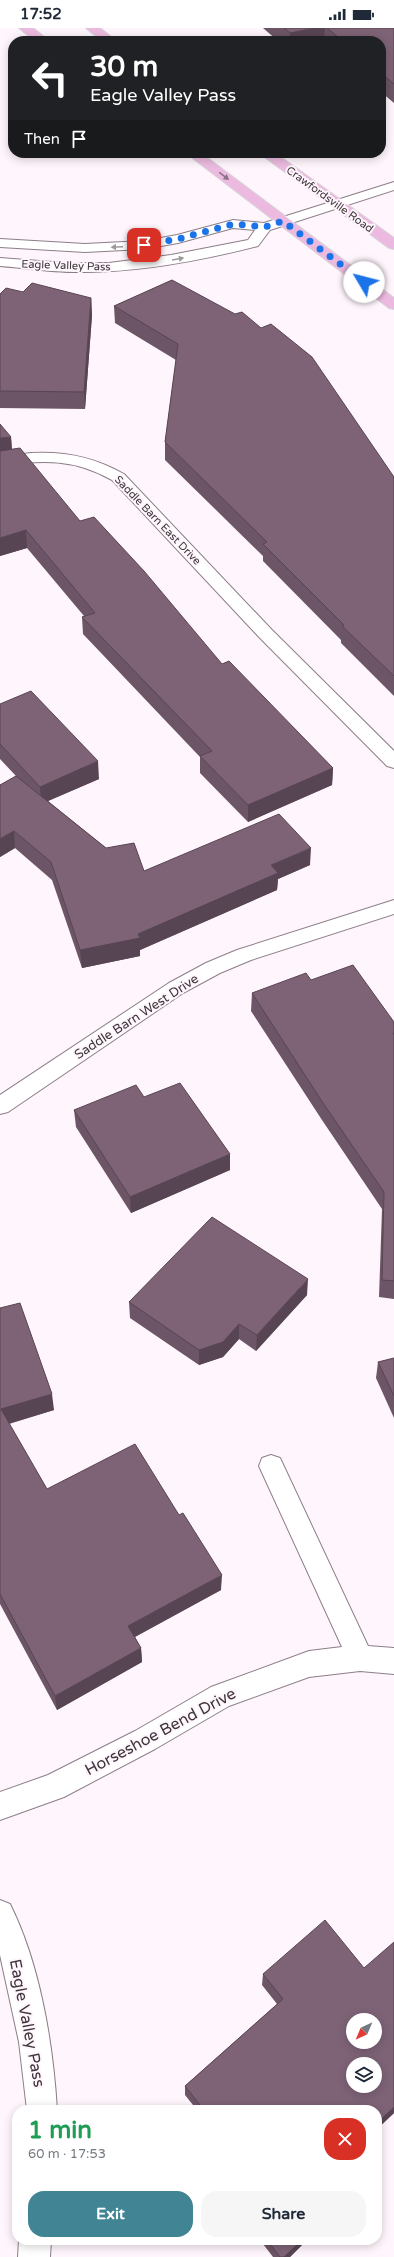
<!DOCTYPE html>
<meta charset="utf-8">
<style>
body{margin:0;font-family:"Varela Round",sans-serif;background:#f6f6f7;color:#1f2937;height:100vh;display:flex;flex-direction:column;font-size:15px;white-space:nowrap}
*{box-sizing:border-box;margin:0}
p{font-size:13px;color:#747a83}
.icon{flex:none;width:22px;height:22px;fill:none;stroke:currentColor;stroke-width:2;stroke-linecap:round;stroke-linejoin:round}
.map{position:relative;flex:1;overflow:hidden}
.side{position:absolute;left:12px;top:2077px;width:370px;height:140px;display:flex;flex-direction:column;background:#fff;border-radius:16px;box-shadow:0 2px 10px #0003}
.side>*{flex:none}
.banner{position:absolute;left:8px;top:8px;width:378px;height:122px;border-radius:16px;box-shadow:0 2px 10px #0003;background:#202124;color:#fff;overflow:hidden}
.needle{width:26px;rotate:224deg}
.controls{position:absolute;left:346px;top:1985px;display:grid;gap:8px}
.controls a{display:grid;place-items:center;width:36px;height:36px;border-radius:50%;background:#fff;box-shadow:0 2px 10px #0003;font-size:20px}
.pin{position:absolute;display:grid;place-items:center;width:34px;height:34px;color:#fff;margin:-17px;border-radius:8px;box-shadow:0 2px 6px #0006}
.me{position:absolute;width:44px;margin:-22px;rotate:307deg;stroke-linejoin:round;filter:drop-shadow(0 0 3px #0008)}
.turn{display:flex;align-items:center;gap:14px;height:84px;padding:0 16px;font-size:18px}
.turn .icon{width:52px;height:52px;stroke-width:2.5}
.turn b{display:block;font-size:28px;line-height:34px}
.then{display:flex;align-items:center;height:38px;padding:0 16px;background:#0003;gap:8px;font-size:15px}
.round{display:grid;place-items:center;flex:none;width:42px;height:42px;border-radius:16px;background:#f6f6f7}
.summary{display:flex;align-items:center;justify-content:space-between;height:68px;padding:0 16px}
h1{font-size:24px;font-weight:800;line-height:30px;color:#1e9e55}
.action{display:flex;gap:8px;margin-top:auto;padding:8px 16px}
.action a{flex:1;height:46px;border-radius:16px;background:#418594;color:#fff;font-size:16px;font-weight:800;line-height:46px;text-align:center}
.action a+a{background:#f6f6f7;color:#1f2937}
.status{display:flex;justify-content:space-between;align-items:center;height:28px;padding:0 20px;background:#fff;direction:ltr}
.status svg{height:11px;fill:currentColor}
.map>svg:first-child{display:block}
</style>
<div class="status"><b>17:52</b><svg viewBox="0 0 49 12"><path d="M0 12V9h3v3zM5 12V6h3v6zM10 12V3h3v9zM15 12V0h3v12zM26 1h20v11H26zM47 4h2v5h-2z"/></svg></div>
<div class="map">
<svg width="394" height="2229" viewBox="0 0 394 2229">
<rect width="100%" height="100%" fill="#fff5fc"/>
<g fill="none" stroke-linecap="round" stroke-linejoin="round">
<defs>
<g id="minor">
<path d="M394,154V162L270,202L258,218C199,233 137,245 76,244C51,244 25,240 0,238V230L66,235H109L171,227L248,212L255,202L233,200L178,215L144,221L85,224L0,219V211L85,216L144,213L177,207L233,192L264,195Z"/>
<path d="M31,425C65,423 94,429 124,446L272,602L394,723V740L387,738L260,610L112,452C74,431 42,431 0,439V429Z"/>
<polygon points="394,872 394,886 251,932 220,945 183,965 8,1084 0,1086 0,1067 169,955 206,935 237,922"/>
<polygon points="271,1427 280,1430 368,1618 394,1620 394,1646 360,1643 309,1649 229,1678 155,1721 64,1769 0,1792 0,1764 48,1747 135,1703 211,1659 309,1623 342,1619 259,1438 262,1430"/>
<path d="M0,1872L10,1876C40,1936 53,2015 57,2082H27L19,2014L0,1927Z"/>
<polygon points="19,2212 51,2212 50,2229 18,2229"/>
</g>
<g id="major">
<polygon points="19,0 33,0 49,13 35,13"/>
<polygon points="86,0 100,0 116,13 102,13"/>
<polygon points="186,125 201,125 394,270 394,281 389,280"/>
<polygon points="259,125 275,125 394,210 394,221 389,220"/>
</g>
</defs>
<use href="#minor" stroke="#8c7e88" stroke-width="2"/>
<use href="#major" stroke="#d8d7d8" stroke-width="2"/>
<use href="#minor" fill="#fff" fill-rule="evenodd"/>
<use href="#major" fill="#ecbae0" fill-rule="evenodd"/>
</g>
<g fill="#6c5566">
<polygon points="263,0 394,0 394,75 381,64 381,13 278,13"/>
<polygon points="172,252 394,449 394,668 341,615 341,612 263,533 263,528 165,432 165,414 176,332 115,295 114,278"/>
<polygon points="23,264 91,270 92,287 85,381 0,380 0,266"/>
<polygon points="11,409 12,421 80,493 222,636 333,740 332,757 248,794 200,745 200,729 83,606 82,589 84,588 27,520 0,528"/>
<polygon points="0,676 99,751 48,773 106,820 144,843 310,837 278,851 277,862 140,922 140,928 82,940 52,852 15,820 0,829 0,757 16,748 0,731"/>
<polygon points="311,952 394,994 394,1271 379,1269 382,1181 322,1092 251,983 252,965"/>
<polygon points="144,1069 230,1142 131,1185 76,1099 74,1082"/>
<polygon points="307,1267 256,1323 239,1311 223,1329 199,1337 130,1290 129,1274"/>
<polygon points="0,1280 54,1382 9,1396 47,1461 221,1562 135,1609 141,1620 142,1634 57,1682 0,1576"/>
<polygon points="394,1330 394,1390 376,1350 378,1334"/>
<polygon points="263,1946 394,2085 377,2101 377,2082 197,2082 185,2067 185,2058 277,1976 262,1957"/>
<polygon points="260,2212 307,2212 290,2229 273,2229"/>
</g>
<g fill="#584553">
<polygon points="315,0 325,0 324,13 290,13 290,5"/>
<polygon points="91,270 92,287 85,381 84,364"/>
<polygon points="11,409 12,426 0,428 0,410"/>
<polygon points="26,502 27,520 0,528 0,510"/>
<polygon points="98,733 99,751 41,776 40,759"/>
<polygon points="333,740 332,757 248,794 248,777"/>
<polygon points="14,803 15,820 0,829 0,811"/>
<polygon points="311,820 310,837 278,851 277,862 140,922 140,928 82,940 80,922 138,906 271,837"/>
<polygon points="230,1126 230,1142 131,1185 130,1169"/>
<polygon points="308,1251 307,1267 256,1323 257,1307"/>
<polygon points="239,1296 239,1311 223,1329 199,1337 199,1322"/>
<polygon points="52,1366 54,1382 4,1397 1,1381"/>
<polygon points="222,1547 221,1562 129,1612 128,1598"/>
<polygon points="141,1620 142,1634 57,1682 55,1668"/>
<polygon points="394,2079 394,2085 377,2101 377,2095"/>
<polygon points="302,2212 307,2212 290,2229 284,2229"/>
</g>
<g fill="#7e6377" stroke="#584553" fill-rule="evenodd">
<polygon points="284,0 315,0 290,5"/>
<polygon points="327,0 394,0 394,56 381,45 381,13 343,13"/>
<polygon points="172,252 235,286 242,284 261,300 271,296 312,329 394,449 394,648 342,598 344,597 263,516 267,514 165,414 178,316 114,278"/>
<polygon points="32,255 91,270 84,364 0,363 0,266 6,260 23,264"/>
<polygon points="0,396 11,409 0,410"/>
<polygon points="20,420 80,493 94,489 144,543 222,636 229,633 333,740 248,777 200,728 212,723 82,589 95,585 26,502 0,510 0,423"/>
<polygon points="31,663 98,733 40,759 0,716 0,676"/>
<polygon points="16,748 106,820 134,815 144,843 279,786 311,820 271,837 278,845 138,906 140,910 80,922 51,834 14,803 0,811 0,757"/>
<polygon points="353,937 394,994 394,1005 393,1005 394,1007 394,1253 382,1252 384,1164 323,1075 252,965 306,945 311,952"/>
<polygon points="180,1055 230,1126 130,1169 74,1082 136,1057 144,1069"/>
<polygon points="212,1189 308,1251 257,1307 239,1296 223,1314 199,1322 129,1274"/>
<polygon points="20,1275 52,1366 1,1381 47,1461 135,1416 179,1487 183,1485 222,1547 128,1598 141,1620 55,1668 0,1566 0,1280"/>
<polygon points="394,1330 394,1368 378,1334"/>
<path d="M325,1892L364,1940L394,1914V2079L377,2095V2082H204L185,2058L283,1971L263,1946ZM353,1992H375V2014H353ZM353,2036H375V2058H353Z"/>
<polygon points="267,2212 302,2212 284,2229 280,2229"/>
</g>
<defs><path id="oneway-solid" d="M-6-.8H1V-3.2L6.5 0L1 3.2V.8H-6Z"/></defs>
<use fill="#8b7185" href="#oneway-solid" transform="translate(224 148) rotate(37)"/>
<g fill="#9e9a9c">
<use href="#oneway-solid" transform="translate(117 219) rotate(177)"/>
<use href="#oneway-solid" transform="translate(178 231) rotate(-10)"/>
</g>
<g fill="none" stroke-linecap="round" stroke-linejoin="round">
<polyline stroke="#1a73e8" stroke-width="7" stroke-dasharray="0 12.6" points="144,217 178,211 233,196 265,199 283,193 364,254"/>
</g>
<g text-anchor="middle" stroke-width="4" stroke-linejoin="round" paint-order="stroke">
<g font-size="11" fill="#3c363a" stroke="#fff5fc">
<text transform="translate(330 171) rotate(36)" y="4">Crawfordsville Road</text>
<text transform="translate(66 237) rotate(2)" y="4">Eagle Valley Pass</text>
<text transform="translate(158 492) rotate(46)" y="4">Saddle Barn East Drive</text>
</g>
<g font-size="13" fill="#3c363a" stroke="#fff5fc">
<text transform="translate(136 988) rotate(-33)" y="5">Saddle Barn West Drive</text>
</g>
<g font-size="16" fill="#3c363a" stroke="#fff5fc">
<text transform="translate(160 1703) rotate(-28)" y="6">Horseshoe Bend Drive</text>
<text transform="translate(28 1995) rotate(79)" y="6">Eagle Valley Pass</text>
</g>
</g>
</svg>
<div class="controls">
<a><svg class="needle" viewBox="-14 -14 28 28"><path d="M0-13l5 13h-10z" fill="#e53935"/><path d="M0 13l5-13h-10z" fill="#747a83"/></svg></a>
<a><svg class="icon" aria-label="layers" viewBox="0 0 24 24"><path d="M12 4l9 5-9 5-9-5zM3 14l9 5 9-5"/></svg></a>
</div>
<div class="pin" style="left:144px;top:217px;background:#d93025"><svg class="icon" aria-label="arrive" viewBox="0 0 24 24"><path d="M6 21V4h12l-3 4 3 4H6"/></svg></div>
<svg class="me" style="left:364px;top:254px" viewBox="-20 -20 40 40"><circle r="19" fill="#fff"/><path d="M0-13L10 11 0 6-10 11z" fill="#1a73e8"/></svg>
<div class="banner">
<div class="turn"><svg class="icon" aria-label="left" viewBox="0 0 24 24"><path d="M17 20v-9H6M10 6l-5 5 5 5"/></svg><div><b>30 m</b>Eagle Valley Pass</div></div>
<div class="then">Then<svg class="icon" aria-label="arrive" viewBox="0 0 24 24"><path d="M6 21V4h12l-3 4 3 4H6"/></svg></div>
</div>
<section class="side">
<div class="summary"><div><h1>1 min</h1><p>60 m · 17:53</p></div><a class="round" style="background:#d93025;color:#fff"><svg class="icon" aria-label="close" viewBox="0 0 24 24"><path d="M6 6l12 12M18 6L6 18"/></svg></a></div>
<div class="action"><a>Exit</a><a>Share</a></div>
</section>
</div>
